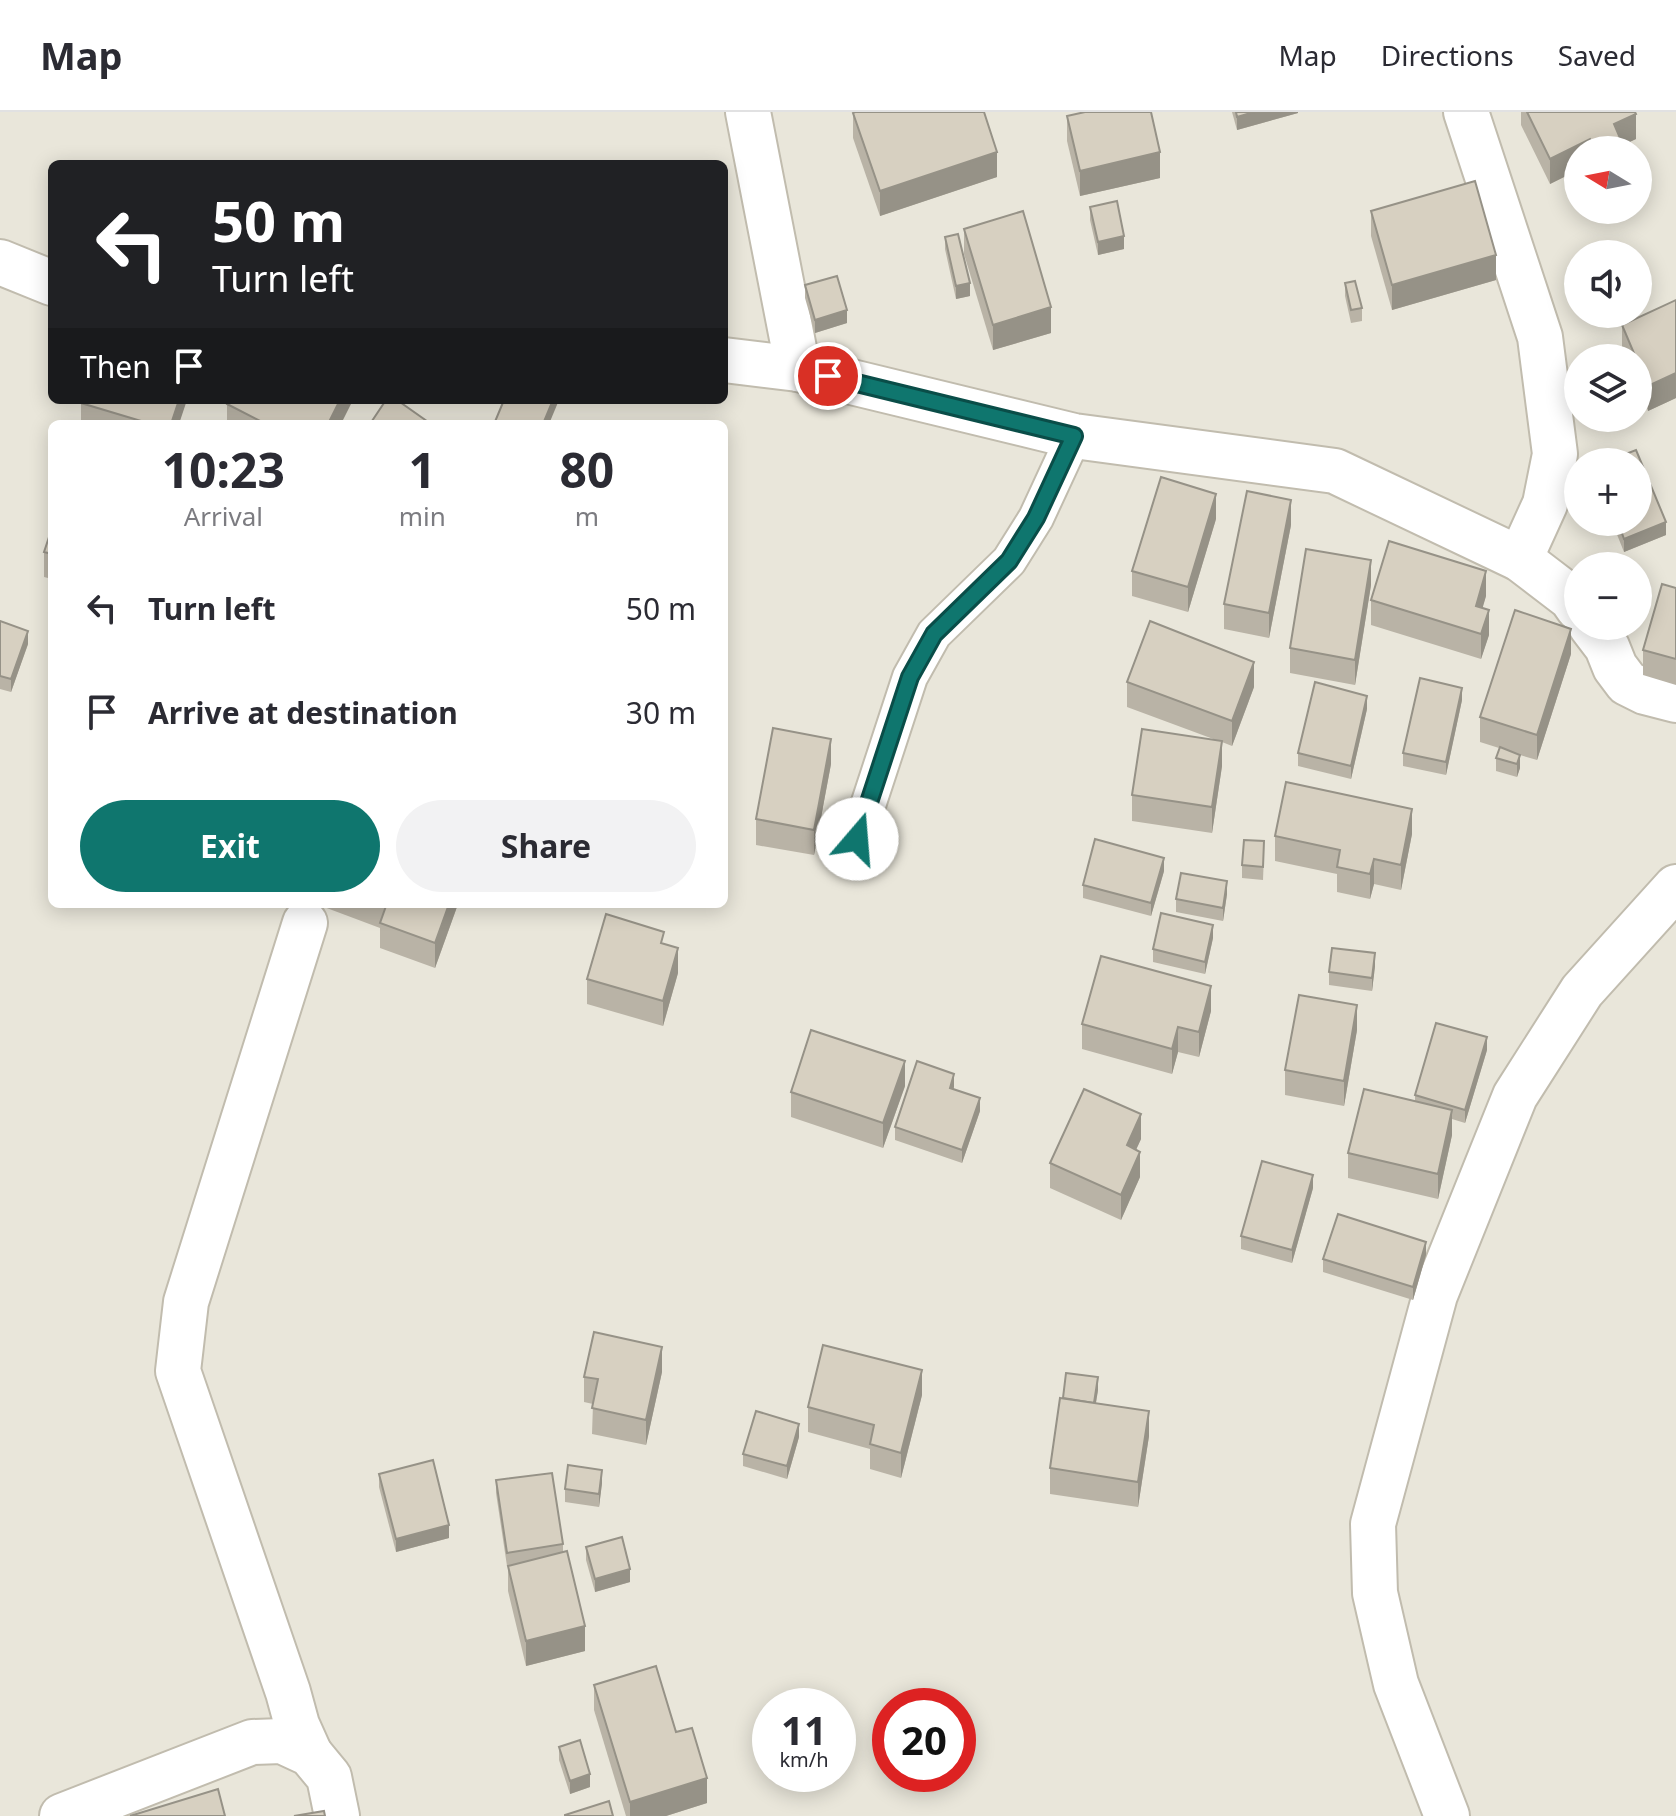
<!DOCTYPE html>
<meta charset="utf-8">
<style>
body{margin:0;font-family:"Noto Sans",sans-serif;background:#f2f2f3;color:#2b2b33;height:100vh;display:flex;flex-direction:column;font-size:30px;white-space:nowrap}
*{box-sizing:border-box;margin:0}
p{font-size:26px;color:#7c7c81}
.icon{flex:none;width:44px;height:44px;fill:none;stroke:currentColor;stroke-width:2;stroke-linecap:round;stroke-linejoin:round}
.map{position:relative;flex:1;overflow:hidden}
.side{position:absolute;left:48px;top:308px;width:680px;height:488px;display:flex;flex-direction:column;background:#fff;border-radius:12px;box-shadow:0 4px 20px #0003}
.side>*{flex:none}
.hud{position:absolute;left:48px;top:48px;width:680px;height:244px;border-radius:12px;box-shadow:0 4px 20px #0003;background:#202124;color:#fff;overflow:hidden}
.needle{width:52px;rotate:280deg}
.tools{position:absolute;left:1564px;top:24px;display:grid;gap:16px}
.tools a{display:grid;place-items:center;width:88px;height:88px;border-radius:50%;background:#fff;box-shadow:0 4px 20px #0003;font-size:40px}
.speed{position:absolute;left:752px;top:1576px;display:flex;gap:16px;font-size:40px;font-weight:700;text-align:center}
.speed>*{display:grid;place-content:center;width:104px;height:104px;border-radius:50%;background:#fff;box-shadow:0 4px 20px #0003;line-height:1}
.speed small{font-size:20px;font-weight:400}
.speed .limit{border:12px solid #d22;background:#fff;color:#111}
.pin{position:absolute;display:grid;place-items:center;width:68px;height:68px;color:#fff;margin:-34px;border:4px solid #fff;border-radius:50%;box-shadow:0 2px 8px #0007}
.me{position:absolute;width:88px;margin:-44px;rotate:18deg;stroke-linejoin:round;filter:drop-shadow(0 0 6px #0008)}
.turn{display:flex;align-items:center;gap:28px;height:168px;padding:0 32px;font-size:36px}
.turn .icon{width:104px;height:104px;stroke-width:2.5}
.turn b{display:block;font-size:56px;line-height:68px}
.then{display:flex;align-items:center;height:76px;padding:0 32px;background:#0003;gap:16px;font-size:30px}
.eta{display:flex;justify-content:space-evenly;align-items:center;height:136px;text-align:center}
.eta b{font-size:48px;font-weight:700;line-height:56px}
.cta{display:flex;gap:16px;margin-top:auto;padding:16px 32px}
.cta a{flex:1;height:92px;border-radius:48px;background:#0f766e;color:#fff;font-size:32px;font-weight:700;line-height:92px;text-align:center}
.cta a+a{background:#f2f2f3;color:#2b2b33}
ul{padding:0;list-style:none}
li{display:flex;align-items:center;gap:24px;height:104px;padding:0 32px}
li div{flex:1}
li b{display:block;font-size:30px}
li em{font-style:normal}
header{display:flex;align-items:center;gap:48px;box-sizing:border-box;height:112px;padding:0 40px;background:#fff;border-bottom:2px solid #e1e1e2}
header strong{font-size:38px}
nav{display:flex;gap:44px;margin-inline-start:auto;font-size:28px}
.map>svg:first-child{display:block}
</style>
<header>
<strong>Map</strong>
<nav><a>Map</a><a>Directions</a><a>Saved</a></nav>
</header>
<div class="map">
<svg width="1676" height="1704" viewBox="0 0 1676 1704">
<rect width="100%" height="100%" fill="#f5f3eb"/>
<path fill="#e9e6da" fill-rule="evenodd" d="M0,0H1676V1704H0ZM1578,38H1638V98H1578ZM52,52H724V288H52ZM1578,142H1638V202H1578ZM1578,246H1638V306H1578ZM52,312H724V792H52ZM1578,350H1638V410H1578ZM1578,454H1638V514H1578ZM770,1594H838V1662H770ZM890,1594H958V1662H890Z"/>
<g fill="none" stroke-linecap="round" stroke-linejoin="round">
<defs>
<polyline id="lane" points="857,727 910,565 934,522 1009,449 1036,406 1074,324"/>
<g id="street">
<polyline points="748,0 798,257"/>
<polyline points="1466,0 1540,225 1555,342 1545,392 1520,447"/>
<polyline points="0,150 52,171"/>
<polyline points="724,248 798,257 1074,324 1335,359 1520,447 1571,486 1578,496"/>
<polyline points="1591,514 1607,535 1615,555 1627,571 1645,580 1676,588"/>
<polyline points="305,811 186,1190 178,1259 288,1580 297,1613 310,1642"/>
<polyline points="62,1704 252,1630 282,1629 310,1642 329,1665 337,1704"/>
<polyline points="1447,1704 1396,1572 1375,1481 1373,1412 1435,1183 1515,984 1582,879 1676,775"/>
</g>
</defs>
<use href="#lane" stroke="#c1bcae" stroke-width="38"/>
<use href="#street" stroke="#c1bcae" stroke-width="48"/>
<use href="#lane" stroke="#fff" stroke-width="34"/>
<use href="#street" stroke="#fff" stroke-width="44"/>
</g>
<g fill="#b9b3a6">
<polygon points="1232,0 1298,0 1298,1 1237,18"/>
<polygon points="1521,0 1635,0 1636,27 1623,33 1623,38 1578,38 1578,58 1550,72 1521,13"/>
<polygon points="853,1 997,65 880,104 853,26"/>
<polygon points="1067,4 1160,66 1080,84 1067,29"/>
<polygon points="1090,95 1124,137 1098,143 1090,108"/>
<polygon points="1371,99 1496,168 1392,198 1371,124"/>
<polygon points="964,117 1051,221 993,238 964,142"/>
<polygon points="945,125 970,184 956,187 945,137"/>
<polygon points="1345,171 1362,196 1362,209 1351,211 1345,184"/>
<polygon points="805,173 847,211 815,221 805,186"/>
<polygon points="1676,188 1676,286 1648,299 1638,275 1638,246 1625,246 1622,238 1622,213"/>
<polygon points="81,291 179,312 81,312"/>
<polygon points="227,292 341,312 227,312"/>
<polygon points="1216,407 1188,500 1132,484 1132,459"/>
<polygon points="1612,410 1638,410 1666,423 1624,440"/>
<polygon points="1291,413 1269,526 1224,517 1224,492"/>
<polygon points="52,416 52,467 44,465 44,440"/>
<polygon points="1371,473 1355,573 1290,561 1290,536"/>
<polygon points="1676,476 1676,573 1643,563 1643,538"/>
<polygon points="1486,484 1482,496 1489,523 1481,547 1371,513 1371,488"/>
<polygon points="0,509 28,532 11,580 0,577"/>
<polygon points="1571,542 1537,648 1520,643 1520,656 1517,665 1496,659 1496,646 1499,636 1480,630 1480,605"/>
<polygon points="1127,570 1254,575 1232,634 1222,630 1222,654 1212,721 1132,709 1132,683 1216,628 1127,595"/>
<polygon points="1462,588 1446,663 1403,654 1403,641"/>
<polygon points="1367,597 1351,667 1298,654 1298,641"/>
<polygon points="831,652 814,743 756,733 756,707"/>
<polygon points="1412,722 1401,778 1374,772 1370,787 1337,780 1337,762 1275,749 1275,724"/>
<polygon points="1264,742 1263,768 1242,766 1242,753"/>
<polygon points="1164,759 1151,804 1083,786 1083,773"/>
<polygon points="1227,782 1223,809 1176,800 1176,787"/>
<polygon points="324,792 458,792 435,856 380,836 380,816 324,795"/>
<polygon points="1213,826 1205,862 1153,850 1153,837"/>
<polygon points="664,832 678,861 663,914 587,892 587,867"/>
<polygon points="1375,854 1372,879 1329,873 1329,860"/>
<polygon points="1211,899 1199,945 1178,940 1172,962 1082,937 1082,912"/>
<polygon points="1357,918 1344,994 1285,983 1285,958"/>
<polygon points="1487,938 1465,1011 1452,1007 1452,1023 1438,1087 1348,1066 1348,1041 1415,989 1415,983"/>
<polygon points="905,974 883,1036 791,1005 791,980"/>
<polygon points="954,975 954,977 980,999 962,1051 895,1028 895,1015"/>
<polygon points="1141,1027 1136,1037 1140,1065 1121,1108 1050,1076 1050,1051"/>
<polygon points="1313,1076 1292,1151 1241,1137 1241,1124"/>
<polygon points="1426,1143 1413,1188 1323,1160 1323,1147"/>
<polygon points="662,1260 646,1333 592,1322 593,1292 584,1290 584,1265"/>
<polygon points="1098,1278 1096,1291 1149,1324 1138,1395 1050,1382 1050,1356 1063,1286"/>
<polygon points="922,1283 901,1366 870,1357 870,1337 808,1320 808,1295"/>
<polygon points="799,1325 787,1367 743,1354 743,1342"/>
<polygon points="379,1362 449,1426 396,1440 379,1375"/>
<polygon points="496,1368 563,1432 563,1440 585,1539 526,1554 508,1479 508,1454 507,1454 496,1381"/>
<polygon points="602,1371 599,1395 565,1390 565,1377"/>
<polygon points="586,1435 630,1470 595,1480 586,1448"/>
<polygon points="594,1573 676,1620 707,1691 666,1704 626,1704 594,1598"/>
<polygon points="559,1635 590,1675 570,1682 559,1648"/>
</g>
<g fill="#969287">
<polygon points="1254,0 1298,0 1298,1 1237,18 1237,5"/>
<polygon points="1636,2 1636,27 1623,33 1623,38 1612,38 1614,12"/>
<polygon points="1590,27 1590,38 1578,38 1578,58 1550,72 1550,47"/>
<polygon points="997,40 997,65 880,104 880,79"/>
<polygon points="1160,40 1160,66 1080,84 1080,59"/>
<polygon points="1124,124 1124,137 1098,143 1098,130"/>
<polygon points="1496,143 1496,168 1392,198 1392,173"/>
<polygon points="970,171 970,184 956,187 956,174"/>
<polygon points="1051,195 1051,221 993,238 993,213"/>
<polygon points="847,198 847,211 815,221 815,208"/>
<polygon points="1676,261 1676,286 1648,299 1648,274"/>
<polygon points="179,288 187,288 179,312 171,312"/>
<polygon points="340,288 353,288 341,312 328,312"/>
<polygon points="553,288 559,288 549,312 543,312"/>
<polygon points="1216,382 1216,407 1188,500 1188,475"/>
<polygon points="1291,388 1291,413 1269,526 1269,501"/>
<polygon points="1666,410 1666,423 1624,440 1624,427"/>
<polygon points="1371,448 1371,473 1355,573 1355,548"/>
<polygon points="1486,459 1486,484 1476,519 1476,494"/>
<polygon points="1489,498 1489,523 1481,547 1481,522"/>
<polygon points="1571,517 1571,542 1537,648 1537,623"/>
<polygon points="28,519 28,532 11,580 11,567"/>
<polygon points="1254,550 1254,575 1232,634 1232,609"/>
<polygon points="1462,576 1462,588 1446,663 1446,650"/>
<polygon points="1367,584 1367,597 1351,667 1351,654"/>
<polygon points="831,627 831,652 814,743 814,718"/>
<polygon points="1222,629 1222,654 1212,721 1212,695"/>
<polygon points="1520,643 1520,656 1517,665 1517,652"/>
<polygon points="1412,697 1412,722 1401,778 1401,753"/>
<polygon points="1164,746 1164,759 1151,804 1151,791"/>
<polygon points="1374,747 1374,772 1370,787 1370,762"/>
<polygon points="1227,769 1227,782 1223,809 1223,796"/>
<polygon points="449,792 458,792 435,856 435,831"/>
<polygon points="1213,813 1213,826 1205,862 1205,850"/>
<polygon points="678,836 678,861 663,914 663,889"/>
<polygon points="1375,841 1375,854 1372,879 1372,866"/>
<polygon points="1211,874 1211,899 1199,945 1199,920"/>
<polygon points="1357,893 1357,918 1344,994 1344,969"/>
<polygon points="1178,915 1178,940 1172,962 1172,937"/>
<polygon points="1487,925 1487,938 1465,1011 1465,998"/>
<polygon points="905,949 905,974 883,1036 883,1011"/>
<polygon points="954,962 954,975 950,989 950,976"/>
<polygon points="980,986 980,999 962,1051 962,1038"/>
<polygon points="1452,998 1452,1023 1438,1087 1438,1062"/>
<polygon points="1141,1002 1141,1027 1127,1058 1127,1033"/>
<polygon points="1140,1040 1140,1065 1121,1108 1121,1083"/>
<polygon points="1313,1063 1313,1076 1292,1151 1292,1138"/>
<polygon points="1426,1130 1426,1143 1413,1188 1413,1175"/>
<polygon points="662,1235 662,1260 646,1333 646,1308"/>
<polygon points="922,1258 922,1283 901,1366 901,1341"/>
<polygon points="1098,1265 1098,1278 1092,1313 1092,1300"/>
<polygon points="1149,1299 1149,1324 1138,1395 1138,1370"/>
<polygon points="799,1312 799,1325 787,1367 787,1354"/>
<polygon points="602,1358 602,1371 599,1395 599,1382"/>
<polygon points="449,1413 449,1426 396,1440 396,1427"/>
<polygon points="630,1457 630,1470 595,1480 595,1467"/>
<polygon points="585,1514 585,1539 526,1554 526,1529"/>
<polygon points="590,1662 590,1675 570,1682 570,1669"/>
<polygon points="707,1666 707,1691 666,1704 630,1704 630,1690"/>
</g>
<g fill="#d7d0c1" stroke="#969287" stroke-width="2">
<polygon points="855,0 984,0 997,40 880,79 853,1"/>
<polygon points="1085,0 1151,0 1160,40 1080,59 1067,4"/>
<polygon points="1236,0 1254,0 1237,5"/>
<polygon points="1527,0 1635,0 1636,2 1614,12 1623,33 1612,38 1595,38 1590,27 1550,47"/>
<polygon points="1475,69 1496,143 1392,173 1371,99"/>
<polygon points="1117,89 1124,124 1098,130 1090,95"/>
<polygon points="1023,99 1051,195 993,213 964,117"/>
<polygon points="958,122 970,171 956,174 945,125"/>
<polygon points="837,164 847,198 815,208 805,173"/>
<polygon points="1355,169 1362,196 1351,198 1345,171"/>
<polygon points="1676,188 1676,261 1648,274 1638,250 1638,246 1636,246 1622,213"/>
<polygon points="82,288 179,288 171,312 151,312 81,291"/>
<polygon points="229,288 340,288 328,312 266,312 227,292"/>
<polygon points="386,288 397,288 431,312 370,312"/>
<polygon points="504,288 553,288 543,312 494,312"/>
<polygon points="1636,338 1666,410 1624,427 1618,410 1638,410 1638,350 1605,350"/>
<polygon points="1161,365 1216,382 1188,475 1132,459"/>
<polygon points="1247,379 1291,388 1269,501 1224,492"/>
<polygon points="52,416 52,442 44,440"/>
<polygon points="1389,429 1486,459 1476,494 1489,498 1481,522 1371,488"/>
<polygon points="1306,437 1371,448 1355,548 1290,536"/>
<polygon points="1662,472 1676,476 1676,547 1643,538"/>
<polygon points="1515,498 1571,517 1537,623 1480,605"/>
<polygon points="0,509 28,519 11,567 0,564"/>
<polygon points="1150,509 1254,550 1232,609 1127,570"/>
<polygon points="1420,566 1462,576 1446,650 1403,641"/>
<polygon points="1315,570 1367,584 1351,654 1298,641"/>
<polygon points="773,616 831,627 814,718 756,707"/>
<polygon points="1142,617 1222,629 1212,695 1132,683"/>
<polygon points="1500,635 1520,643 1517,652 1496,646"/>
<polygon points="1286,670 1412,697 1401,753 1374,747 1370,762 1337,755 1340,738 1275,724"/>
<polygon points="1095,727 1164,746 1151,791 1083,773"/>
<polygon points="1244,728 1264,729 1263,755 1242,753"/>
<polygon points="1181,761 1227,769 1223,796 1176,787"/>
<polygon points="382,792 449,792 435,831 380,811 386,794"/>
<polygon points="1161,801 1213,813 1205,850 1153,837"/>
<polygon points="606,802 664,820 661,831 678,836 663,889 587,867"/>
<polygon points="1332,836 1375,841 1372,866 1329,860"/>
<polygon points="1101,844 1211,874 1199,920 1178,915 1172,937 1082,912"/>
<polygon points="1299,883 1357,893 1344,969 1285,958"/>
<polygon points="1436,911 1487,925 1465,998 1415,983"/>
<polygon points="811,918 905,949 883,1011 791,980"/>
<polygon points="917,949 954,962 950,976 980,986 962,1038 895,1015"/>
<polygon points="1084,977 1141,1002 1127,1033 1140,1040 1121,1083 1050,1051"/>
<polygon points="1364,977 1452,998 1438,1062 1348,1041"/>
<polygon points="1262,1049 1313,1063 1292,1138 1241,1124"/>
<polygon points="1338,1102 1426,1130 1413,1175 1323,1147"/>
<polygon points="594,1220 662,1235 646,1308 592,1296 598,1267 584,1265"/>
<polygon points="823,1233 922,1258 901,1341 870,1332 874,1313 808,1295"/>
<polygon points="1066,1261 1098,1265 1094,1291 1063,1286"/>
<polygon points="1060,1286 1149,1299 1138,1370 1050,1356"/>
<polygon points="756,1299 799,1312 787,1354 743,1342"/>
<polygon points="433,1348 449,1413 396,1427 379,1362"/>
<polygon points="568,1353 602,1358 599,1382 565,1377"/>
<polygon points="552,1361 563,1432 507,1441 496,1368"/>
<polygon points="622,1425 630,1457 595,1467 586,1435"/>
<polygon points="567,1439 585,1514 526,1529 508,1454"/>
<polygon points="656,1554 676,1620 692,1616 707,1666 630,1690 594,1573"/>
<polygon points="580,1628 590,1662 570,1669 559,1635"/>
<polygon points="218,1677 225,1704 130,1704"/>
<polygon points="609,1689 613,1704 565,1704 565,1703"/>
<polygon points="324,1699 325,1704 294,1704"/>
</g>
<g fill="none" stroke-linecap="round" stroke-linejoin="round">
<defs>
<polyline id="route" points="828,264 1074,324 1036,406 1009,449 934,522 910,565 857,727"/>
</defs>
<use href="#route" stroke="#0a4d48" stroke-width="20"/>
<use href="#route" stroke="#0f766e" stroke-width="14"/>
</g>
</svg>
<div class="tools">
<a><svg class="needle" viewBox="-14 -14 28 28"><path d="M0-13l5 13h-10z" fill="#e53935"/><path d="M0 13l5-13h-10z" fill="#7c7c81"/></svg></a>
<a><svg class="icon" aria-label="sound" viewBox="0 0 24 24"><path d="M4 9h4l5-4v14l-5-4H4zM17 9q2 3 0 6"/></svg></a>
<a><svg class="icon" aria-label="layers" viewBox="0 0 24 24"><path d="M12 4l9 5-9 5-9-5zM3 14l9 5 9-5"/></svg></a>
<a>+</a>
<a>−</a>
</div>
<div class="speed"><div>11<small>km/h</small></div><div class="limit">20</div></div>
<div class="pin" style="left:828px;top:264px;background:#d93025"><svg class="icon" aria-label="arrive" viewBox="0 0 24 24"><path d="M6 21V4h12l-3 4 3 4H6"/></svg></div>
<svg class="me" style="left:857px;top:727px" viewBox="-20 -20 40 40"><circle r="19" fill="#fff"/><path d="M0-13L10 11 0 6-10 11z" fill="#0f766e"/></svg>
<div class="hud">
<div class="turn"><svg class="icon" aria-label="left" viewBox="0 0 24 24"><path d="M17 20v-9H6M10 6l-5 5 5 5"/></svg><div><b>50 m</b>Turn left</div></div>
<div class="then">Then<svg class="icon" aria-label="arrive" viewBox="0 0 24 24"><path d="M6 21V4h12l-3 4 3 4H6"/></svg></div>
</div>
<section class="side">
<div class="eta">
<div><b>10:23</b><p>Arrival</p></div>
<div><b>1</b><p>min</p></div>
<div><b>80</b><p>m</p></div>
</div>
<ul>
<li><svg class="icon" aria-label="left" viewBox="0 0 24 24"><path d="M17 20v-9H6M10 6l-5 5 5 5"/></svg><div><b>Turn left</b></div><em>50 m</em></li>
<li><svg class="icon" aria-label="arrive" viewBox="0 0 24 24"><path d="M6 21V4h12l-3 4 3 4H6"/></svg><div><b>Arrive at destination</b></div><em>30 m</em></li>
</ul>
<div class="cta"><a>Exit</a><a>Share</a></div>
</section>
</div>
